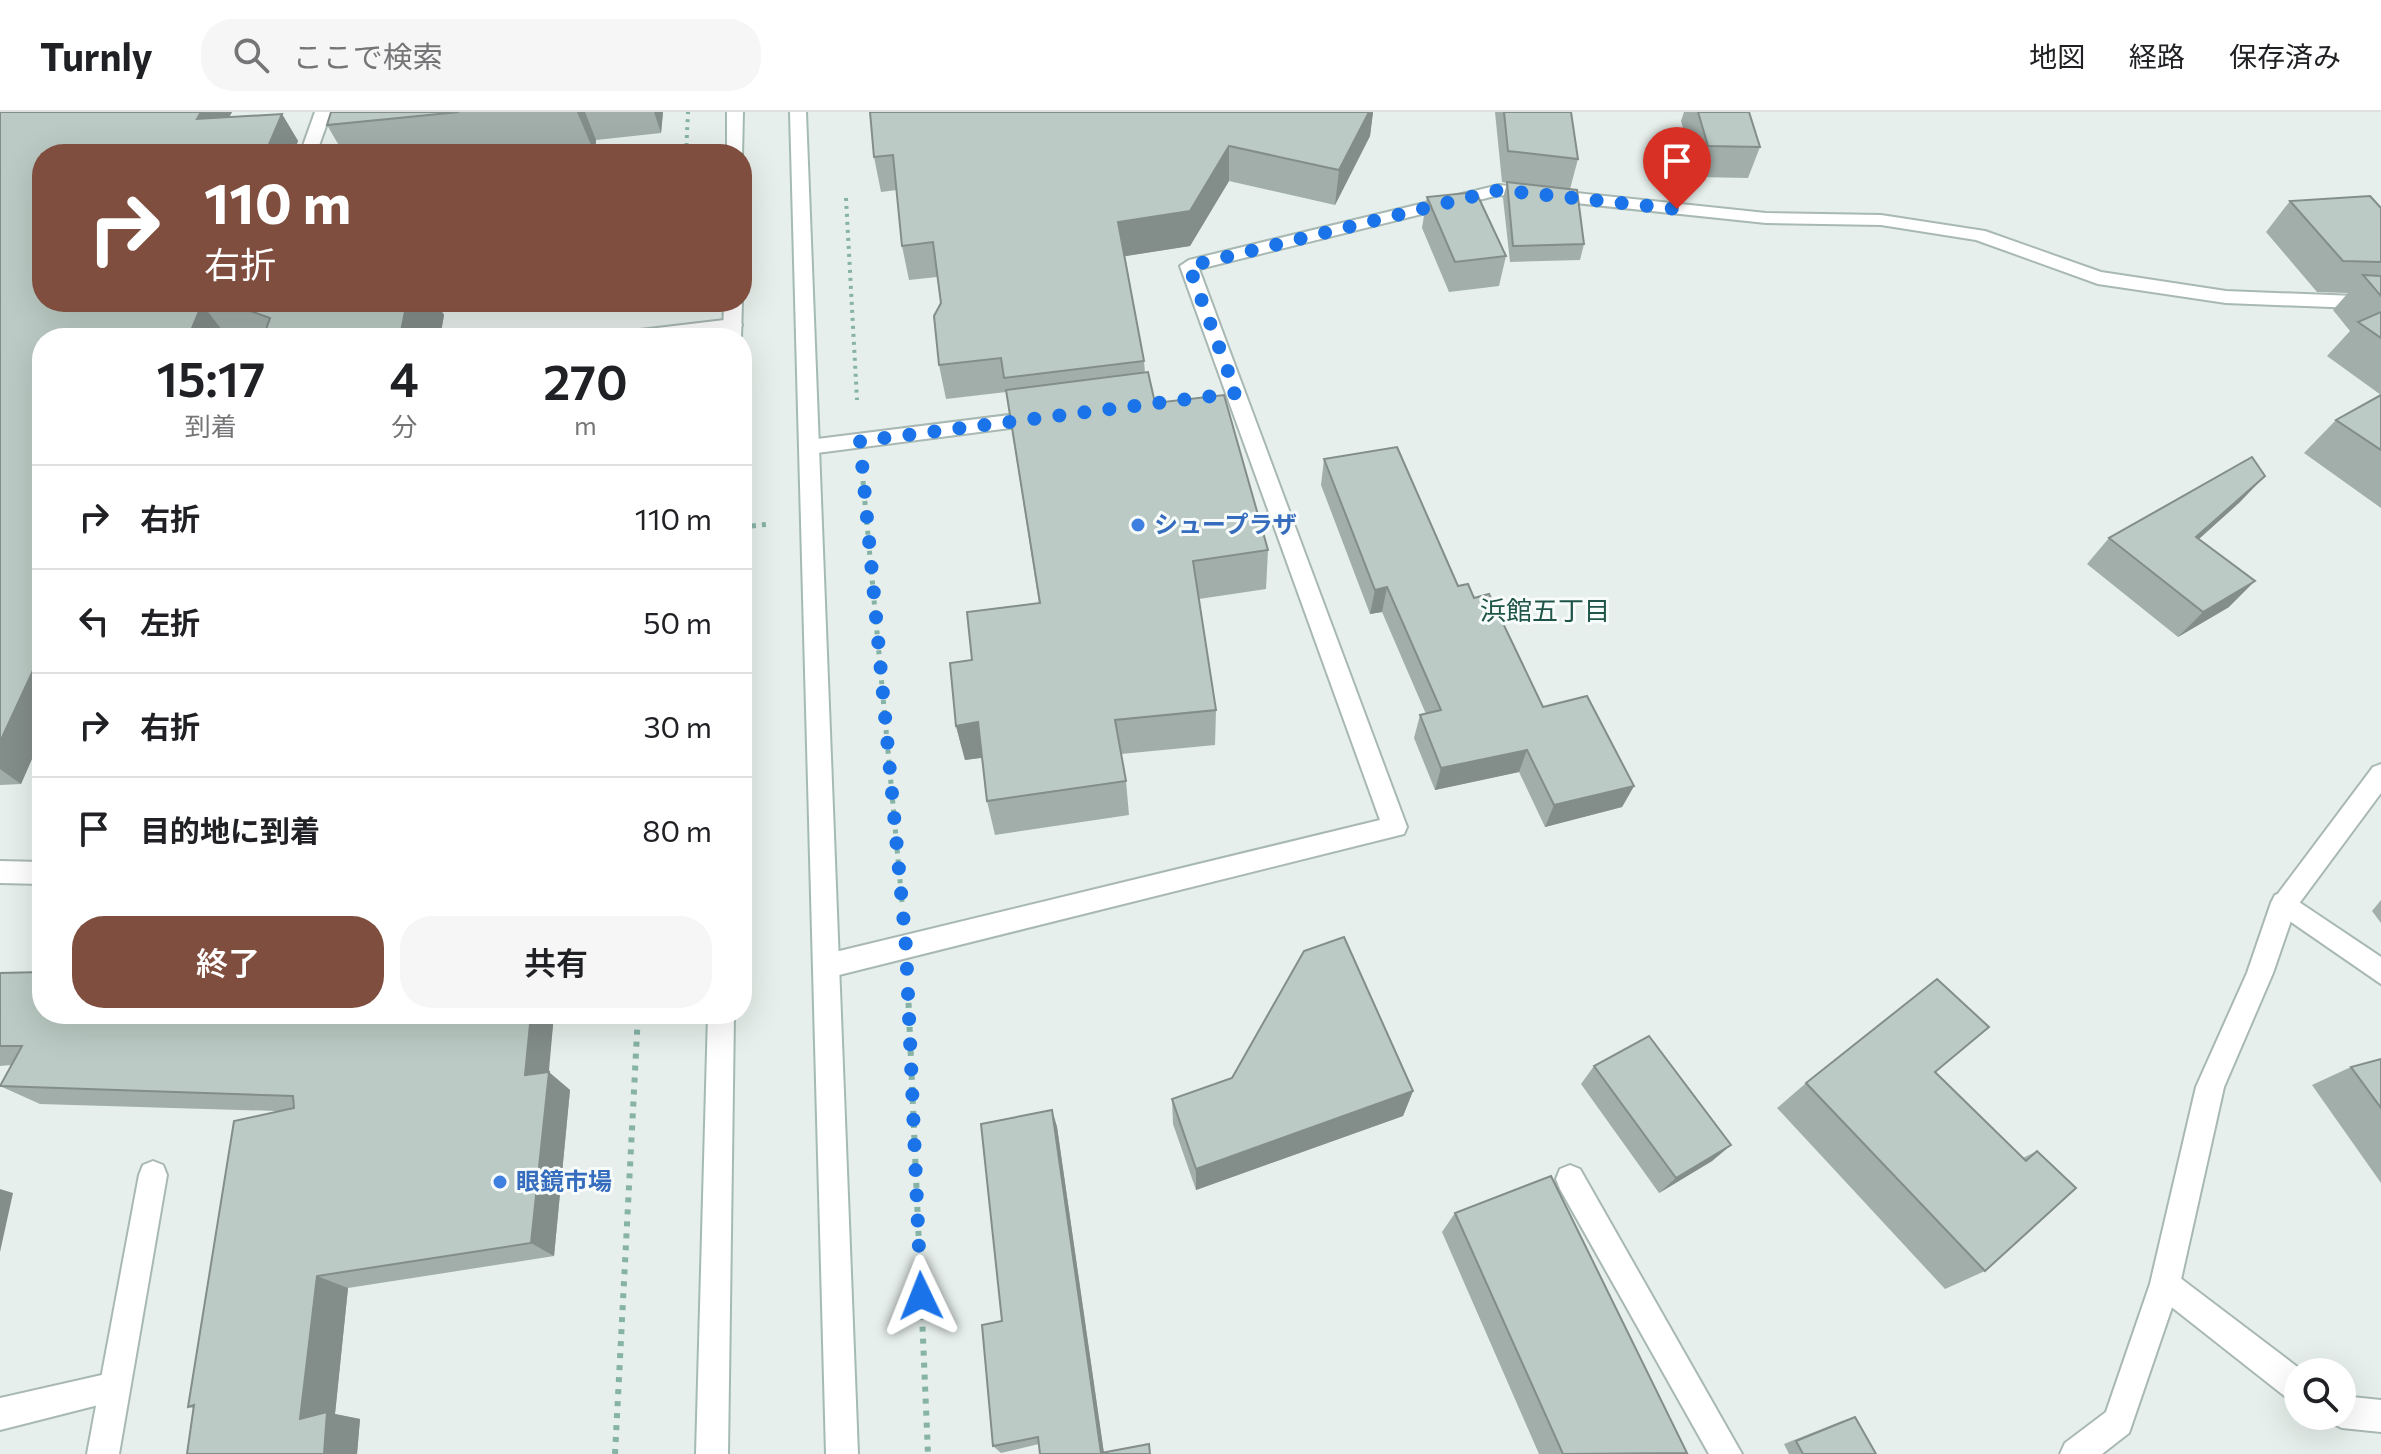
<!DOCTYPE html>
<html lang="ja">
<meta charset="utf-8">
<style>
body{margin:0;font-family:Commissioner,"Noto Sans JP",sans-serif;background:#f6f6f6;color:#202124;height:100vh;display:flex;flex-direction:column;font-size:30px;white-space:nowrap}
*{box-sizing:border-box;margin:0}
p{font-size:26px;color:#757577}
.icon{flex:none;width:44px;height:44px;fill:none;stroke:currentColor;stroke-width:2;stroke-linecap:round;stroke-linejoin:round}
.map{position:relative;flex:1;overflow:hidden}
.panel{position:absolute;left:32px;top:216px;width:720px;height:696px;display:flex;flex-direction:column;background:#fff;border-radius:32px;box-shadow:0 8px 32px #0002}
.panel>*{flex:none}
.hud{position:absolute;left:32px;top:32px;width:720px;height:168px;border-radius:32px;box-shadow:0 8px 32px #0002;background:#7f4e3f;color:#fff;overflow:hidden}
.controls{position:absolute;left:2284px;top:1246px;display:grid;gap:16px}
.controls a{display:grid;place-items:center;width:72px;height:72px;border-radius:50%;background:#fff;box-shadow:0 8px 32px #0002;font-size:40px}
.pin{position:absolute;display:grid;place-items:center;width:68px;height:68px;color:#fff;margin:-82px -34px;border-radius:50% 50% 50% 0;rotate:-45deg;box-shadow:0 0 8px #0007}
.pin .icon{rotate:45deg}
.me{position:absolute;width:88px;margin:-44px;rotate:358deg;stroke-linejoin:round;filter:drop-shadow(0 0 6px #0008)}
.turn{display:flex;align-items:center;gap:28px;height:168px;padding:0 40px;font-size:36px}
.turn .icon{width:104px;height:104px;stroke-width:2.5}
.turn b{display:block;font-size:56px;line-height:68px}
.eta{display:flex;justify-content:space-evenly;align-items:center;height:136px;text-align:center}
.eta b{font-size:48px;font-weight:600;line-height:56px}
.action{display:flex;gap:16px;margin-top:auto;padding:16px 40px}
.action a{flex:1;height:92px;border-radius:32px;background:#7f4e3f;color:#fff;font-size:32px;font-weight:600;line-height:92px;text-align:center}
.action a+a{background:#f6f6f6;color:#202124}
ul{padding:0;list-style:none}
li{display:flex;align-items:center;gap:24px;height:104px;padding:0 40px;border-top:2px solid #e0e0e0}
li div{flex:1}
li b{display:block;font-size:30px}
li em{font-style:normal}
header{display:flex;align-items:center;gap:48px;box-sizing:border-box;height:112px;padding:0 40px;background:#fff;border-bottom:2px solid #e0e0e0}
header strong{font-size:38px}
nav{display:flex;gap:44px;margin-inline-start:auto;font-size:28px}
.search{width:560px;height:72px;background:#f6f6f6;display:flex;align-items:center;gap:20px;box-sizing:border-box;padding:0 28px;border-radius:32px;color:#757577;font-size:30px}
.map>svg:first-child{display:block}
</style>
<header>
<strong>Turnly</strong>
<div class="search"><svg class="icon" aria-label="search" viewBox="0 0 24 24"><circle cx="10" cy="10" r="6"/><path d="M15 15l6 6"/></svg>ここで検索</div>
<nav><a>地図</a><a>経路</a><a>保存済み</a></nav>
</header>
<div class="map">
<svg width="2381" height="1342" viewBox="0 0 2381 1342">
<rect width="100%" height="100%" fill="#e6efeb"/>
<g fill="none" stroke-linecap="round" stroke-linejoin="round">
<defs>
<g id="lane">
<polygon points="733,207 740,209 742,213 740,217 676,226 614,226 623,220"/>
<polygon points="1041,299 1051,306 1048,311 809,342 802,340 799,335 802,330 809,328"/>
<polygon points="2284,780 2381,845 2381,872 2275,799 2271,791 2275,783"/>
<polygon points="1570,1053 1580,1057 1742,1342 1709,1342 1560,1077 1556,1067 1560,1057"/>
<polygon points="2165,1157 2175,1162 2304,1260 2298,1260 2298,1290 2287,1286 2155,1182 2150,1172 2155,1162"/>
<polygon points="115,1260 126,1264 130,1275 126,1286 0,1318 0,1286"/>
<polygon points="2342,1284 2381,1288 2381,1320 2342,1316 2331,1311 2328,1304 2342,1304"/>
</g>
<g id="street">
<polygon points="315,0 331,0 316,42 300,42"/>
<polygon points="1499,73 1766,101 1881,103 1985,119 2101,160 2226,179 2381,185 2381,197 2226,191 2098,172 1976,128 1881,113 1766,111 1499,83 1199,157 1407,715 1404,722 827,866 818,862 814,854 818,846 827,842 1380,708 1180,154 1189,148"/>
<polygon points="2381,652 2381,681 2295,797 2273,861 2224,975 2180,1172 2129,1321 2102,1342 2060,1342 2065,1331 2106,1300 2150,1172 2196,975 2247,861 2271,791 2373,655"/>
<polygon points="0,749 42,750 42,772 0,771"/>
<polygon points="153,1049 163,1053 167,1063 119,1342 87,1342 139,1063 143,1053"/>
</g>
<g id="secondary">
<polygon points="727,0 743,0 742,44 727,42"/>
<polygon points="790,0 806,0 858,1342 826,1342"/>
<polygon points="724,190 742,190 741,226 723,226"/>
<polygon points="708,902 734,902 728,1342 696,1342"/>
</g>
</defs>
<use href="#lane" stroke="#a8b8b2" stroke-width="4"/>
<use href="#street" stroke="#a8b8b2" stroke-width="4"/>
<use href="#secondary" stroke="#a4bbb3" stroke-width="4"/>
<g stroke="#86b3a5" stroke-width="4" stroke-dasharray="3 5" stroke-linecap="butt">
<polyline points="686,42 688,0"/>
<polyline points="846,86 857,288"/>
</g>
<g stroke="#86b3a5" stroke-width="5" stroke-dasharray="4 6" stroke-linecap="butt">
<polyline points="863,369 902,790"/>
<polyline points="742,415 770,412"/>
</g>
<g stroke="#86b3a5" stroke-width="6" stroke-dasharray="5 7" stroke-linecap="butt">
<polyline points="908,879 928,1342"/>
<polyline points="615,1342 638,902"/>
</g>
<use href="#lane" fill="#fff" fill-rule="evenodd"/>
<use href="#street" fill="#fff" fill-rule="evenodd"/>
<use href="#secondary" fill="#fff" fill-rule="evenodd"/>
</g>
<g fill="#a1aea9">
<polygon points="0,0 232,0 229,5 282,2 298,29 293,42 42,42 42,190 436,190 444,203 440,226 228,226 222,218 219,226 42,226 42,624 21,672 0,673"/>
<polygon points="331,0 663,0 661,21 596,28 595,42 344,42 327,13"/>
<polygon points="870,0 1373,0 1370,24 1335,93 1229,69 1190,134 1125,144 1144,249 1145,261 1155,291 1268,438 1266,477 1199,487 1216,598 1215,633 1121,642 1126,669 1129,703 995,723 987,689 982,646 965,648 956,614 972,548 1039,491 1006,280 946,287 939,253 941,191 937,165 909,168 902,134 897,78 881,80 874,45"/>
<polygon points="1495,0 1571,0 1578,47 1570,77 1584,132 1580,148 1510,150 1503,86 1507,71 1502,70"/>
<polygon points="1684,0 1749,0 1760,35 1748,66 1697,65 1681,9"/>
<polygon points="1427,85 1506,144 1499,174 1449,180 1422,116"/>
<polygon points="2290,89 2381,96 2381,396 2304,341 2336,308 2381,283 2327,244 2350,219 2333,198 2348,181 2317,180 2266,120"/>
<polygon points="1324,347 1458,474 1474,486 1543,595 1634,674 1622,695 1545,715 1519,660 1435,678 1414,626 1420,603 1426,602 1382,500 1370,502 1321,373"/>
<polygon points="2240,390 2199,427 2229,495 2178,525 2087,452 2109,426"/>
<polygon points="2381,788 2381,811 2372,799"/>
<polygon points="0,861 42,902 554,902 548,960 570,978 554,1144 348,1176 335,1302 360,1307 357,1342 187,1342 193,1296 188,1295 277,999 40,992 0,974 11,953 0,954"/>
<polygon points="2381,947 2381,1071 2312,973 2351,955"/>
<polygon points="1594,954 1731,1033 1712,1049 1659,1081 1581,972"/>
<polygon points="1935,960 2023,1046 2037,1039 1985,1159 1945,1177 1777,996 1806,971"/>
<polygon points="1413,979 1403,1004 1196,1078 1173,1012 1172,987"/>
<polygon points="1052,998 1057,1015 1104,1341 1151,1342 1040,1342 1039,1332 1001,1341 993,1334 1002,1209"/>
<polygon points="1455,1101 1685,1342 1539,1342 1442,1120"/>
<polygon points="1855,1305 1876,1342 1789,1342 1784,1332 1842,1309"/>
</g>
<g fill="#838d89">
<polygon points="201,0 232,0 215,33 197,7"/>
<polygon points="577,0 585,0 596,28 595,42"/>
<polygon points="654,0 663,0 661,21"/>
<polygon points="1369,0 1373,0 1370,24 1335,93 1339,58"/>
<polygon points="282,2 298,29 293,42 265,42"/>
<polygon points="1229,34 1229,69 1190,134 1120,145 1118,110"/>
<polygon points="407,190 436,190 444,203 440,226 401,226 400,224"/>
<polygon points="202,192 222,218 219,226 188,226"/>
<polygon points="2265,364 2240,390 2172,451 2196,425"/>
<polygon points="42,372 42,393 34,386"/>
<polygon points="2255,469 2229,495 2178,525 2203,500"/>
<polygon points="1387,475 1382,500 1370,502 1375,478"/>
<polygon points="37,550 42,554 42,624 21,672 0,657 0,630"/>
<polygon points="978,610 986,645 965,648 956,614"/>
<polygon points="1527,638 1519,660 1435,678 1441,656"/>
<polygon points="1634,674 1622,695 1545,715 1554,693"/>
<polygon points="531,902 554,902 547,981 525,963"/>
<polygon points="549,960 570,978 554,1144 531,1131"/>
<polygon points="1413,979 1403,1004 1196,1078 1196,1057"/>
<polygon points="1052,998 1057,1015 1104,1342 1102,1342"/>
<polygon points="1731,1033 1712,1049 1659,1081 1676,1066"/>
<polygon points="0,1077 13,1081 0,1140"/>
<polygon points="317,1164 348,1176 335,1302 360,1307 357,1342 324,1342 300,1307"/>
</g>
<g fill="#bbcac4" stroke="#838d89" stroke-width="2">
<polygon points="0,0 201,0 197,7 282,2 265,42 42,42 42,190 201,190 202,192 188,226 42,226 42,372 34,386 42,385 42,549 37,550 0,630"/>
<polygon points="331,0 459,0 327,13"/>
<polygon points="870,0 1369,0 1339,58 1229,34 1190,99 1118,110 1144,249 1004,266 1001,246 939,253 934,204 941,191 933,130 902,134 893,43 874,45"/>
<polygon points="1504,0 1571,0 1578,47 1508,39"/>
<polygon points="1698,0 1749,0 1760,35 1708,34"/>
<polygon points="1507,70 1577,78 1584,132 1513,134"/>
<polygon points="1476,80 1506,144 1455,150 1427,85"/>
<polygon points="2370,84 2381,96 2381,150 2343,149 2290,89"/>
<polygon points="2363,163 2381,164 2381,184"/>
<polygon points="225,190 407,190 400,224 385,226 263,226 270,206"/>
<polygon points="2381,200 2381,226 2358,210"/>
<polygon points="1148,260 1155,291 1224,283 1268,438 1193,449 1216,598 1115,608 1126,669 987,689 978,610 956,614 950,551 972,548 967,500 1040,491 1006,278"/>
<polygon points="2381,283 2381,338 2336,308"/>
<polygon points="1397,335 1458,474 1468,472 1474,486 1489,482 1543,595 1587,584 1634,674 1554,693 1527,638 1441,656 1420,603 1441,598 1387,475 1375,478 1324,347"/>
<polygon points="2252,345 2265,364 2196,425 2255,469 2203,500 2109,426"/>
<polygon points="1344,825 1413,979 1196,1057 1172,987 1232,966 1304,839"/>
<polygon points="42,860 42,902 531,902 525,963 549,960 531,1131 317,1164 300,1307 327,1300 324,1342 187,1342 194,1293 188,1295 234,1009 294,996 293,984 0,974 22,934 0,934 0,861"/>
<polygon points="1937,867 1989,915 1935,960 2026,1049 2037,1039 2076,1076 1985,1159 1806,971"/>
<polygon points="1649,924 1731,1033 1676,1066 1594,954"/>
<polygon points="2381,947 2381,996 2351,955"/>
<polygon points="1052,998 1101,1341 1149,1332 1150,1342 1040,1342 1038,1325 993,1334 982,1213 1002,1209 981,1012"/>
<polygon points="1551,1064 1687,1341 1563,1342 1455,1101"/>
<polygon points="1855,1305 1876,1342 1803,1342 1796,1329"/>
</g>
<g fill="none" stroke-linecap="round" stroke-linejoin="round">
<polyline stroke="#1a73e8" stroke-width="14" stroke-dasharray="0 25.2" points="921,1184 906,835 860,329 1236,281 1189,154 1499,78 1677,97"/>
</g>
<g fill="#3f7fe0" stroke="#f7fbf9" stroke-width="3">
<circle cx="1138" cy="413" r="8"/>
<circle cx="500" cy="1070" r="8"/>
</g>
<g text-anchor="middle" stroke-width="6" stroke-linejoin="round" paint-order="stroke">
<g font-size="24" font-weight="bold" fill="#366cbe" stroke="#f7fbf9" text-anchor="start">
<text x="1154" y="421">シュープラザ</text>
<text x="516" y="1078">眼鏡市場</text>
</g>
<g font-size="26" fill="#1f5548" stroke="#f7fbf9">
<text x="1545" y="508">浜館五丁目</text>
</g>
</g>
</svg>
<div class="controls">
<a><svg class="icon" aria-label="search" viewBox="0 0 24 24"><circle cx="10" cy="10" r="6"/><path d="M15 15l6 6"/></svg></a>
</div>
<div class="pin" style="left:1677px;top:97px;background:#d93025"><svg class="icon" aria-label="arrive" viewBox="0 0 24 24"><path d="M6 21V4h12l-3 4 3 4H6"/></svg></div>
<svg class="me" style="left:921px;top:1184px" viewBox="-20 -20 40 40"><path d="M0-17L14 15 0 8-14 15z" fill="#1a73e8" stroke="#fff" stroke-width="4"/></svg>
<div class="hud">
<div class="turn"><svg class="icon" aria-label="right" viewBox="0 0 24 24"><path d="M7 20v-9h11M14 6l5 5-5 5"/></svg><div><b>110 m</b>右折</div></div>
</div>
<section class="panel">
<div class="eta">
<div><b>15:17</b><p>到着</p></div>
<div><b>4</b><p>分</p></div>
<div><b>270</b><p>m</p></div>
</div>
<ul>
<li><svg class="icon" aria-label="right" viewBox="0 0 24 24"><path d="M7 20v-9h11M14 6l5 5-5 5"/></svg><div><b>右折</b></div><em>110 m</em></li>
<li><svg class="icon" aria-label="left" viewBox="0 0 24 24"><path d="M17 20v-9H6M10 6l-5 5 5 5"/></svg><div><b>左折</b></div><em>50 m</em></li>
<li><svg class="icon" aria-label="right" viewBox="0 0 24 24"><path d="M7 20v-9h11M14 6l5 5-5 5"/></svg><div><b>右折</b></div><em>30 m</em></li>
<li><svg class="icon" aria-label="arrive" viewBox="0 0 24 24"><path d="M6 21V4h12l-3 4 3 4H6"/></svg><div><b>目的地に到着</b></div><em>80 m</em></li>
</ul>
<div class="action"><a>終了</a><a>共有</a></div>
</section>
</div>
